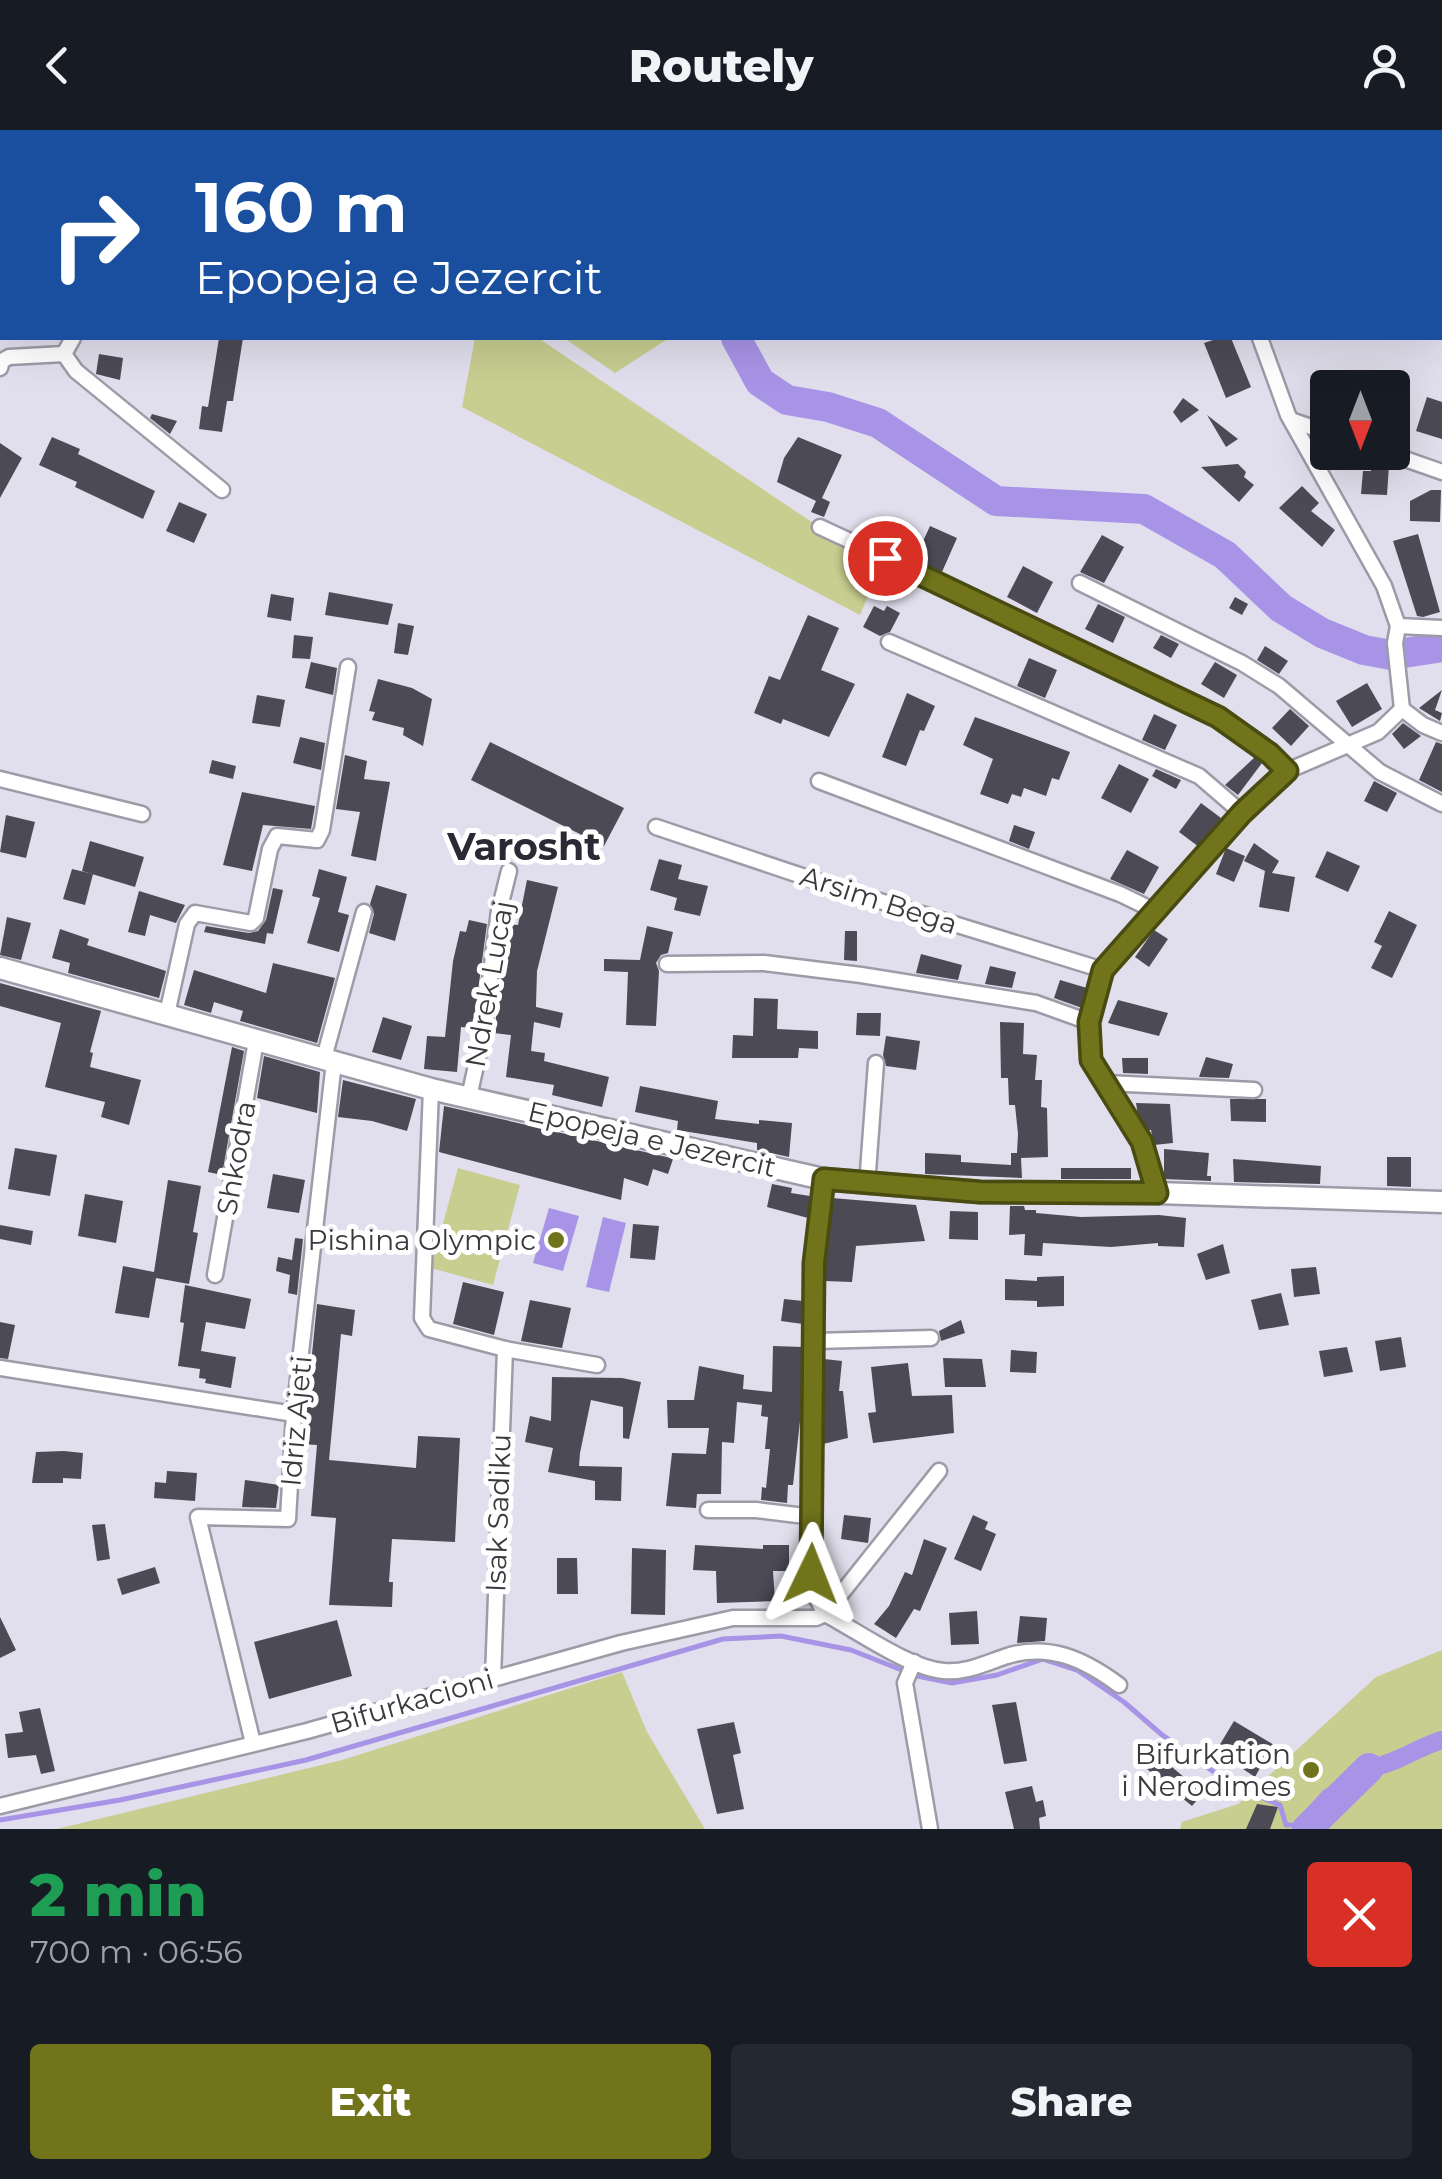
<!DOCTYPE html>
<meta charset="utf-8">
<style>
body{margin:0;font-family:Montserrat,sans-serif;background:#242831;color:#f1f3f6;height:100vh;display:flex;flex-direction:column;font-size:38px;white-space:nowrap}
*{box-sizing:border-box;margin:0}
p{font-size:32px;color:#9ea1a6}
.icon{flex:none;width:55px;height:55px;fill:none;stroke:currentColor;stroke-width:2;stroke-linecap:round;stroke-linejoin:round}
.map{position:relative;height:1699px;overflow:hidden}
.details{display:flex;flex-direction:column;background:#171b24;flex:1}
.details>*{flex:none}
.top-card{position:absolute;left:0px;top:0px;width:1442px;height:210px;box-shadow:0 10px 40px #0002;background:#1a4fa0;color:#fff;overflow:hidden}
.needle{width:65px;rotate:180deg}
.controls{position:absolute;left:1310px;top:240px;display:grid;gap:20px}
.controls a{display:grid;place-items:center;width:100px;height:100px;border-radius:10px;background:#171b24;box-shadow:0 10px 40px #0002;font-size:50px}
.pin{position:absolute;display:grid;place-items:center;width:85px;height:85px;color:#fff;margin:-42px;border:5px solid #fff;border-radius:50%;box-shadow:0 2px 10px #0007}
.me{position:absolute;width:110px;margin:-55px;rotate:2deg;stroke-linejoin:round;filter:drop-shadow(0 0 8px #0008)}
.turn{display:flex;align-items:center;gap:35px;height:210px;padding:0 30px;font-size:45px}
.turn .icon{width:130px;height:130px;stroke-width:2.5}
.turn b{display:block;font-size:70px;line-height:85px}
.round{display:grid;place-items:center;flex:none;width:105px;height:105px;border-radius:10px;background:#242831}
.headline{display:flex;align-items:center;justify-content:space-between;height:170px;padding:0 30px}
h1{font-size:60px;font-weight:800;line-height:75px;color:#1e9e55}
.primary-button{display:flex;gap:20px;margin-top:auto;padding:20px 30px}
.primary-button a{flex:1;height:115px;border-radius:10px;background:#71741a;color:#fff;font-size:40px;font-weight:800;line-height:115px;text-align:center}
.primary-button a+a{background:#242831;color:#f1f3f6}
header{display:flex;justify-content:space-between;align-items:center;height:130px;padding:0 30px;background:#171b24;font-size:45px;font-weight:800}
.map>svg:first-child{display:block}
</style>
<header><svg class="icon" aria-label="back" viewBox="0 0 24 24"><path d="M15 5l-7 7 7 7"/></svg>Routely<svg class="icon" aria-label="person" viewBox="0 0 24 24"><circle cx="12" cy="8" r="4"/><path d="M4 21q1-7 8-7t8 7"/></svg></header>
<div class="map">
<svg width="1442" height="1699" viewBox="0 0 1442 1699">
<rect width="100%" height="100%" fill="#e1dfed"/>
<g fill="#c8cd90">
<polygon points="475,208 538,208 880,438 860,485 462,277"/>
<polygon points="564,208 669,208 615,243"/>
<polygon points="458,1038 520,1055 493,1155 431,1138"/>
<polygon points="1442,1520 1442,1699 1180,1699 1182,1692 1238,1674 1376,1547"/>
<polygon points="622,1542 647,1602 705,1699 57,1699 342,1630"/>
</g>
<g fill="#a894e7">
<polygon points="549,1078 579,1086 563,1141 533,1133"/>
<polygon points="603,1087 626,1093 609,1162 586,1157"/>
</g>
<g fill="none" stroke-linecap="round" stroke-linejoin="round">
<polyline stroke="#a894e7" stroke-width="5" points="0,1690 120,1670 306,1630 723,1509 781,1506 851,1520 917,1546 952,1553 997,1545 1043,1529 1077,1540 1124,1572 1161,1604 1232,1655 1280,1675 1286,1695 1295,1695 1325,1662 1369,1638"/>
<path stroke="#a894e7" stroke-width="18" d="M1369,1638C1391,1636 1418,1617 1442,1610"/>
<g stroke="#a894e7" stroke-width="30">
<polyline points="557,0 558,2"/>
<polyline points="736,208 760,252 787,270 828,277 878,293 996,371 1144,379 1225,425 1281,478 1322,503 1364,520 1391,525 1442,517"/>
<polyline points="1307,1699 1369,1638"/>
</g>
</g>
<g fill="#4c4a55">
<polygon points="219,208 243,208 233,271 227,271 222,302 199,299 202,276 208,277"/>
<polygon points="1219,208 1231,208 1251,257 1226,268 1204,213"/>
<polygon points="99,224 123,228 120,250 96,244"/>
<polygon points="1427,267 1442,272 1442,309 1416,301"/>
<polygon points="1183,268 1199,280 1181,293 1173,282"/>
<polygon points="152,284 177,291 170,304 150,288"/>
<polygon points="1207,285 1238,309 1226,317"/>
<polygon points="52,307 80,319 78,324 155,361 143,389 75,357 77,352 39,335"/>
<polygon points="798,307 842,325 822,368 830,372 824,387 811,382 816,371 777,352 784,328"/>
<polygon points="0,313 22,328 0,368"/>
<polygon points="1370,332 1389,335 1387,365 1361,364 1363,341 1371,341"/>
<polygon points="1238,334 1246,342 1244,347 1254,355 1239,372 1201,337"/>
<polygon points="1302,356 1319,373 1311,381 1335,400 1322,417 1279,378"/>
<polygon points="1431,360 1441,360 1440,392 1410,391 1410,371"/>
<polygon points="179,372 207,384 194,413 166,401"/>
<polygon points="930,396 957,408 942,442 915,429"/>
<polygon points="1418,404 1440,482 1423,487 1417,486 1393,411"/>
<polygon points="1102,405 1124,417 1104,453 1080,442"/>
<polygon points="1023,436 1053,452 1037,483 1007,467"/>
<polygon points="329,462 393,474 388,495 325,485"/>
<polygon points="271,464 294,468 291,491 267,487"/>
<polygon points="1235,467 1248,474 1242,485 1229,478"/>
<polygon points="1098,474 1125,487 1113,513 1085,499"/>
<polygon points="874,476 884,481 887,476 900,483 890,502 880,506 863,497"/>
<polygon points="808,485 839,498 821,540 855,554 829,607 783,589 781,594 754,583 769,546 780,550"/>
<polygon points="398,493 414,496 408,525 394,523"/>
<polygon points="294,505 313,507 310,529 292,528"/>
<polygon points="1161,505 1179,514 1171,528 1153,518"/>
<polygon points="1265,516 1288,531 1279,544 1257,530"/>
<polygon points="1029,528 1057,540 1045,568 1017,556"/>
<polygon points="311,532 337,538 333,565 305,558"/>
<polygon points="1215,532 1237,545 1224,568 1201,554"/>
<polygon points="378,549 412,558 432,569 423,616 403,605 404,598 372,590 375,582 369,581"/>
<polygon points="1367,553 1382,579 1352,597 1336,571"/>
<polygon points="1442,560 1435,580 1442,583 1440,591 1419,578"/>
<polygon points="907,563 935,576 924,601 920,600 906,636 882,627"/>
<polygon points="257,565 285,570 280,597 252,593"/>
<polygon points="1290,579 1309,596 1291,616 1272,598"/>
<polygon points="1154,584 1177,595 1165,620 1142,610"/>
<polygon points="975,587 1070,622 1059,650 1052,648 1046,666 1024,658 1021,667 1012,664 1008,674 980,664 993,629 963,615"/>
<polygon points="1403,593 1421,606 1404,619 1392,604"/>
<polygon points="300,607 325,613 321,640 293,633"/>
<polygon points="490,612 624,678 604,716 471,650"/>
<polygon points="1436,612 1442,614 1442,662 1419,650"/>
<polygon points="345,625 367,631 364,649 390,652 376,731 351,726 360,682 336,679"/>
<polygon points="1255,627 1262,633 1238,665 1225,655"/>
<polygon points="212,630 236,636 233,649 209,643"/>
<polygon points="1119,634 1149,649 1131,683 1101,668"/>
<polygon points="1156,639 1181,650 1176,659 1152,646"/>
<polygon points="1374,651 1397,663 1387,682 1364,671"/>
<polygon points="242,662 315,676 311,699 263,695 252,741 223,735"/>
<polygon points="1201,673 1221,688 1199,717 1179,702"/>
<polygon points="6,685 35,692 26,728 0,722"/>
<polygon points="1014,695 1035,702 1029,719 1009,711"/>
<polygon points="90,711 144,727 135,757 82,741"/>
<polygon points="1254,713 1279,731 1272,743 1295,747 1289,782 1259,777 1265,741 1244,731"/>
<polygon points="1226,718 1245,726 1234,752 1216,744"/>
<polygon points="1127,720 1159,737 1144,764 1110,749"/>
<polygon points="1327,721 1360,736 1348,762 1315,747"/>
<polygon points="659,729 682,735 678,749 708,756 700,786 674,780 677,768 650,760"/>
<polygon points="72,739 93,744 85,775 63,769"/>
<polygon points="319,739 347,747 338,782 349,785 339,822 307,813 320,768 312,766"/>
<polygon points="527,750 558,757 537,841 536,874 536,877 563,883 560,898 534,892 531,921 545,923 544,931 609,947 602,977 552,965 554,955 506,947 511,905 494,903 508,794 518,795"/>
<polygon points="376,755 407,764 395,811 369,803 374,784 370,774"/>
<polygon points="273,758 283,760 273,804 267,803 265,814 204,802 206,796 249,803 258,801 266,790"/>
<polygon points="139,761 185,775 176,793 150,785 145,806 128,802"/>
<polygon points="1389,781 1417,795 1392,848 1371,838 1382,816 1374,812"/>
<polygon points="7,787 31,793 21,830 0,825"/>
<polygon points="469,790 487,794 473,898 461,897 457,942 424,939 427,906 445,907 453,831 460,801 466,802"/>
<polygon points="647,796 673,802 668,823 661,825 656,833 659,841 656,896 626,895 628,842 604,841 604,829 640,830"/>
<polygon points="60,799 89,809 87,815 166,841 159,868 68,843 70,833 52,828"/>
<polygon points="1154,800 1168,809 1149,837 1135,827"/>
<polygon points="845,801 857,801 857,831 844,830"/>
<polygon points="921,824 962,835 958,850 916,843"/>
<polygon points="273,833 335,848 317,913 240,891 243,881 214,872 211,883 184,875 194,840 266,863"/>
<polygon points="990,836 1016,842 1012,858 985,854"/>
<polygon points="1060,850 1087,858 1082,878 1054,868"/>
<polygon points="0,853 101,881 90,922 93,923 90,937 141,950 129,995 101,987 105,972 45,957 61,893 0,876"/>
<polygon points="754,868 778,869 777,899 818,901 818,919 799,918 798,928 732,928 733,905 753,906"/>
<polygon points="1118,870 1168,883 1159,906 1108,893"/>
<polygon points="857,883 881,883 880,906 856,905"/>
<polygon points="383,887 412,896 401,930 372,922"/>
<polygon points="1000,892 1024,893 1023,924 1037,925 1035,950 1042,950 1041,977 1047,978 1048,1027 1021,1028 1022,1048 925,1044 925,1023 961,1025 961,1032 1011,1035 1011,1023 1017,1023 1018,1004 1015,975 1009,975 1008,948 1001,948"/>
<polygon points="886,906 920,911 916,940 886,936 883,925"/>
<polygon points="232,917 244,921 222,1045 208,1042"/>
<polygon points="264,926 320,942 317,983 257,968"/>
<polygon points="1206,927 1233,934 1229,948 1199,947"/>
<polygon points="1122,928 1148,928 1148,944 1123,943"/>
<polygon points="343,950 416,969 407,1001 372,991 338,987"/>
<polygon points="640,956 718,971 715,989 759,994 759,990 792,993 789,1027 757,1020 757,1013 677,1000 678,991 635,982"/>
<polygon points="1230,969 1266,969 1266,992 1231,991"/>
<polygon points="1136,973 1170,974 1173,1013 1154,1015 1151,1000 1146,1000 1138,986"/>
<polygon points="444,976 671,1028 673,1029 668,1044 653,1039 648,1056 624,1048 621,1070 439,1022"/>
<polygon points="15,1018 57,1025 50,1066 8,1059"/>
<polygon points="1164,1019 1209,1023 1207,1046 1211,1046 1211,1051 1164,1049"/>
<polygon points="1387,1027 1411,1027 1411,1057 1387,1056"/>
<polygon points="1233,1029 1321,1036 1320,1054 1234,1052"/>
<rect x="1061" y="1038" width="70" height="11"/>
<polygon points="273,1044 305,1050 299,1083 267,1078"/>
<polygon points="168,1050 201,1056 193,1102 198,1103 189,1154 156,1148 149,1188 115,1183 123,1136 154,1142"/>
<polygon points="772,1054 792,1058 791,1063 810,1066 808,1088 767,1077"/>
<polygon points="85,1064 123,1071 116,1113 78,1106"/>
<polygon points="832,1068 916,1075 925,1111 856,1116 852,1152 824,1151"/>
<polygon points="1010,1076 1024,1076 1025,1080 1036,1080 1036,1083 1081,1087 1159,1085 1186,1088 1184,1117 1158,1116 1158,1113 1111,1117 1043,1113 1042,1126 1024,1125 1025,1104 1009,1105"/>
<polygon points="950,1081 978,1082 978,1110 949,1109"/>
<polygon points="633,1094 659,1096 655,1130 630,1128"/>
<polygon points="0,1095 33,1101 31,1115 0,1109"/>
<polygon points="295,1108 303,1109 297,1165 288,1163 290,1145 276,1141 278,1127 292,1130"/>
<polygon points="1223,1114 1230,1143 1206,1150 1197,1124"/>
<polygon points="1316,1137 1320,1164 1294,1167 1291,1139"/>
<polygon points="1064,1146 1064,1176 1037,1177 1037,1171 1005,1170 1005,1149 1037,1151 1037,1147"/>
<polygon points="463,1152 504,1162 494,1205 453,1194"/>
<polygon points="185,1155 251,1169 245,1199 206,1192 201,1221 236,1227 231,1258 205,1253 206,1249 199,1248 200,1239 178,1236 184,1193 180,1192"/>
<polygon points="1281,1163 1289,1195 1259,1200 1251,1170"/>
<polygon points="784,1169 803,1171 803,1194 781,1191"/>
<polygon points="530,1170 571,1178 562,1218 521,1211"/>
<polygon points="317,1174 355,1180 352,1206 341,1204 329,1330 416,1338 418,1306 460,1308 455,1412 392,1409 389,1452 393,1452 392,1477 329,1475 336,1388 311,1386 317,1315 303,1314"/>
<polygon points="961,1190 965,1203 941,1211 939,1201"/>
<polygon points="0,1192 15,1195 8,1229 0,1228"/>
<polygon points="1401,1207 1406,1237 1380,1241 1375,1211"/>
<polygon points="773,1216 803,1217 802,1273 793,1355 788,1355 787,1373 761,1370 762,1357 766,1358 770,1319 765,1319 768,1287 761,1286 762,1275 737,1272 734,1313 722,1312 721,1364 697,1364 696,1378 666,1376 672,1323 706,1324 709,1298 668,1298 667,1270 694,1270 699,1236 744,1245 743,1259 772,1262"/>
<polygon points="1347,1217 1353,1242 1324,1247 1319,1221"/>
<polygon points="1011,1220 1037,1222 1036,1243 1010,1242"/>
<polygon points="943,1228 982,1229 986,1257 945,1257"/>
<polygon points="824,1229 842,1231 839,1261 843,1261 848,1308 823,1314"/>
<polygon points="908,1233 912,1266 952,1265 954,1303 873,1313 868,1283 876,1282 871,1237"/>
<polygon points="552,1247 622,1248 641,1252 629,1309 623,1308 623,1277 591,1270 580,1323 579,1336 622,1337 621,1371 595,1370 595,1351 548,1342 553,1318 525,1312 530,1286 551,1291"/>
<polygon points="64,1321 83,1323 81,1349 63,1348 63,1353 32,1353 36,1322"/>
<polygon points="167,1341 197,1343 195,1371 154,1368 155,1352 166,1353"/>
<polygon points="245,1350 279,1355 276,1378 242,1377"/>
<polygon points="844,1385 871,1388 868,1413 841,1409"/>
<polygon points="973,1385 988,1392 985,1399 996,1404 981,1441 954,1429"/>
<polygon points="105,1394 110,1429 97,1431 92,1395"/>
<polygon points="924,1409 947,1418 920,1481 914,1479 896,1508 874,1494 889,1476 905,1442 912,1445"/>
<polygon points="695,1415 763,1419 763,1415 789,1415 789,1441 773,1441 775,1471 717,1473 716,1441 693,1440"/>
<polygon points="632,1418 666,1420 665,1485 631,1484"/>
<polygon points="557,1428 577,1428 578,1464 557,1464"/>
<polygon points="155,1437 160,1453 122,1465 117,1449"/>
<polygon points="977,1481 979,1514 951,1515 949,1483"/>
<polygon points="1020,1486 1047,1488 1045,1511 1017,1513"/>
<polygon points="0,1487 16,1520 0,1528"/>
<polygon points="337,1490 352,1546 269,1569 254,1512"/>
<polygon points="1016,1572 1027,1631 1004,1634 992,1575"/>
<polygon points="40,1578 55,1641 41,1644 36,1625 8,1628 5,1604 23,1602 19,1582"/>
<polygon points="1234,1591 1284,1621 1274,1632 1266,1627 1255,1647 1216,1621"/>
<polygon points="734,1592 741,1623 733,1625 744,1679 717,1684 697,1599"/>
<polygon points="1148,1617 1203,1663 1192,1676 1136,1630"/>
<polygon points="1032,1656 1036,1672 1043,1670 1046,1686 1039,1688 1040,1699 1014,1699 1005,1662"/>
<polygon points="1257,1674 1278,1677 1270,1699 1246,1699"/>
</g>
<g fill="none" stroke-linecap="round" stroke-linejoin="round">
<defs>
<g id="street">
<polyline points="96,0 97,2"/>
<polyline points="1184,0 1186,2"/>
<polyline points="64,224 76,241 222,360"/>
<polyline points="0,238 2,231 9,227 64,224 73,208"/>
<polyline points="1291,290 1328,303"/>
<polyline points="1385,322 1442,342"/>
<path d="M820,397C919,443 1020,488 1118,537C1178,567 1240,593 1287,641"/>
<polyline points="1080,453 1242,533 1279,556 1380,642 1442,674"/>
<polyline points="1398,496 1442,498"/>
<polyline points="889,512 1199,646 1242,683"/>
<polyline points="1402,579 1423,595 1442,603"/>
<polyline points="0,649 142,684"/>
<polyline points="819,651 1120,764 1155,781"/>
<polyline points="656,697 841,759 1103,840"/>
<polyline points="667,834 764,833 861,845 1036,873 1089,892"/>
<polyline points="167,884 187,794 195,783 251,793 256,788 270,719 277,706 317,710 322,700 348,537"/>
<polyline points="324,928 364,782"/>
<polyline points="1106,953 1254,960"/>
<polyline points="431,959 422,1188 429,1199 505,1219 493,1548"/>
<polyline points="469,967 483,904 499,781 509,741"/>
<path d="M823,1049L814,1133L811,1444L816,1467L825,1484C858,1501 908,1538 944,1541C965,1543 984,1534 1004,1527C1048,1512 1084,1529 1119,1555"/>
<polyline points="867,1055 876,933"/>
<polyline points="1157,1063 1142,1013 1091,930 1089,892 1092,881 1103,840 1261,663 1287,641 1378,602 1402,579 1395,513 1398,496 1384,456 1288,285 1260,208"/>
<polyline points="215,1145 256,911"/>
<polyline points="814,1211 931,1208"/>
<polyline points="505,1219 597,1235"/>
<polyline points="0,1238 294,1284"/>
<polyline points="708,1380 756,1380 813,1387"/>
<polyline points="914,1532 905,1553 930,1699"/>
<polyline points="253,1613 198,1387 288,1389 294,1284 334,932"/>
<polyline points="0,1676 307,1601 621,1513 733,1488 816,1488 825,1484 939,1341"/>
</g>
<polyline id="secondary" points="0,838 431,959 823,1049 980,1062 1157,1063 1442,1072"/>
</defs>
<use href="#street" stroke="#9d9ba8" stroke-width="19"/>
<use href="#secondary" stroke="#9d9ba8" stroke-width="25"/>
<use href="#street" stroke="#fff" stroke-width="14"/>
<use href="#secondary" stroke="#fff" stroke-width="20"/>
</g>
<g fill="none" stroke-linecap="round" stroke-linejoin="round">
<defs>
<polyline id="route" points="811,1444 814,1133 824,1049 980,1062 1157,1063 1142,1012 1091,930 1089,892 1103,840 1242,683 1287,641 1270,624 1218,587 885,428"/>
</defs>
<use href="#route" stroke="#494b11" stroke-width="25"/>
<use href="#route" stroke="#71741a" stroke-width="18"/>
</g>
<g fill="#71741a" stroke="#fff" stroke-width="4">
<circle cx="556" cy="1110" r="10"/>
<circle cx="1311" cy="1640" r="10"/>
</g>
<g text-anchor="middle" stroke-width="10" stroke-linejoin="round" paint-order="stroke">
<g font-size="28" fill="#3a393e" stroke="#fff">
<text transform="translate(879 770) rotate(18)" y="10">Arsim Bega</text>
<text transform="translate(489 854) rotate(-80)" y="10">Ndrek Lucaj</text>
<text transform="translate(652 1009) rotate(13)" y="10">Epopeja e Jezercit</text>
<text transform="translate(236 1028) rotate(-80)" y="10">Shkodra</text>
<text transform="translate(296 1291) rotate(-85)" y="10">Idriz Ajeti</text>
<text transform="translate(498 1383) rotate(-88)" y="10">Isak Sadiku</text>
<text transform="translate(412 1571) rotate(-16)" y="10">Bifurkacioni</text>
</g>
<g font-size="28" fill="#3a393e" stroke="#fff" text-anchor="end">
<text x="536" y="1120">Pishina Olympic</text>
<text x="1291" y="1634">Bifurkation<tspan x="1291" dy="32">i Nerodimes</tspan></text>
</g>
<g font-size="38" font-weight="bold" fill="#2b2933" stroke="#fff">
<text x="524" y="730">Varosht</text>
</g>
</g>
</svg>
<div class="controls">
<a><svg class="needle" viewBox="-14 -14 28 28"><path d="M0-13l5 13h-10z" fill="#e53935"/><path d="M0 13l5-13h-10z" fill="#9ea1a6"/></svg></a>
</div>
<div class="pin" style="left:885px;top:428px;background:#d93025"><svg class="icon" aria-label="arrive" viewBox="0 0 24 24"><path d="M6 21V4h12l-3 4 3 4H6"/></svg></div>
<svg class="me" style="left:811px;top:1444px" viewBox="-20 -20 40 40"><path d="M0-17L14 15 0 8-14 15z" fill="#71741a" stroke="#fff" stroke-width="4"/></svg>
<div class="top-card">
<div class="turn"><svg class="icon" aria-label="right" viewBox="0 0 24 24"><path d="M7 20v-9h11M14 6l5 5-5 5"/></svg><div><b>160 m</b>Epopeja e Jezercit</div></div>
</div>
</div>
<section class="details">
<div class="headline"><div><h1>2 min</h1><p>700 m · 06:56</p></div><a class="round" style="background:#d93025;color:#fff"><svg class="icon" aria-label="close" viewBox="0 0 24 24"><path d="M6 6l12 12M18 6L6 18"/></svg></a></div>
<div class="primary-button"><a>Exit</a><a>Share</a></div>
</section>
